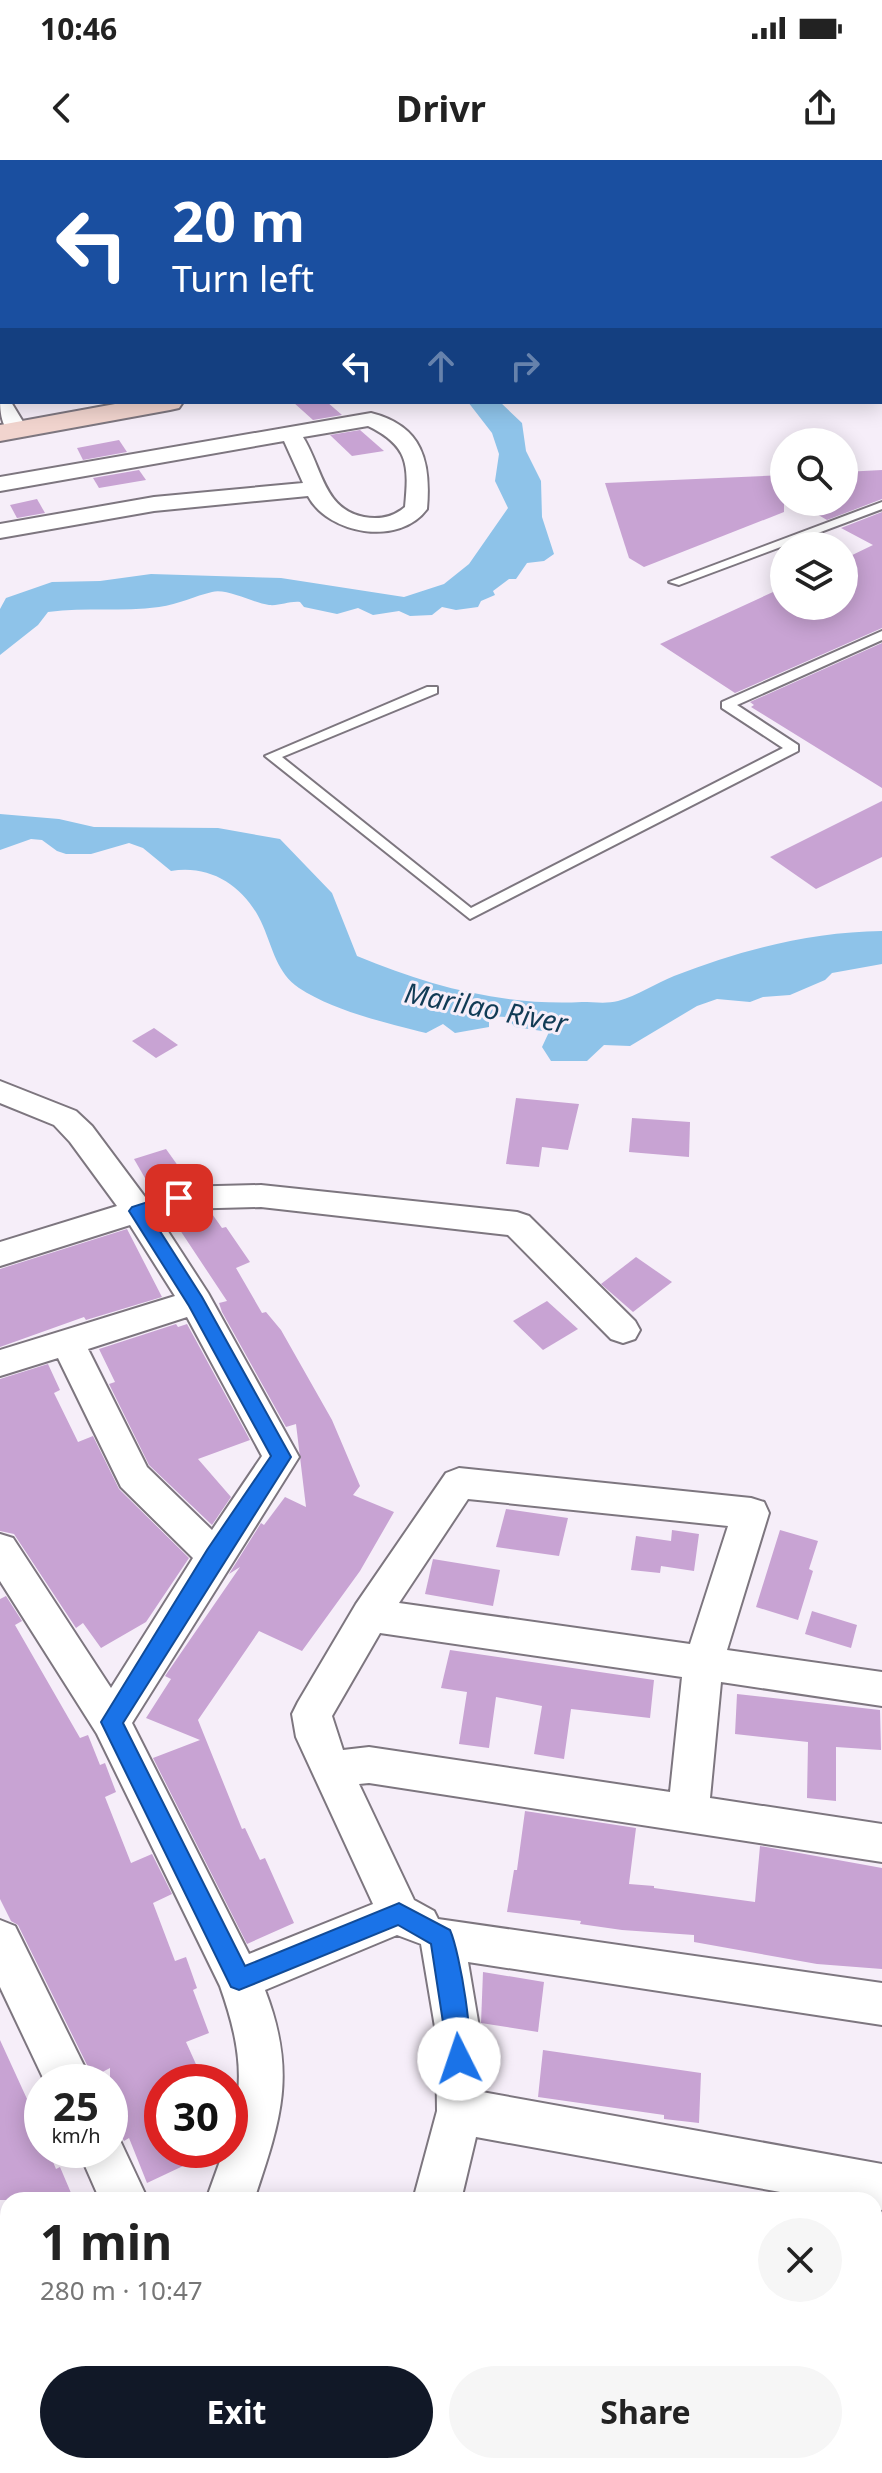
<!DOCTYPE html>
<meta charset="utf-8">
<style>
body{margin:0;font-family:"Noto Sans",sans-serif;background:#f6f6f6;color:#222;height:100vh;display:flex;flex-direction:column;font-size:30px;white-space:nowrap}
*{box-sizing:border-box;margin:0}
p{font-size:26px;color:#767676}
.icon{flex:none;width:44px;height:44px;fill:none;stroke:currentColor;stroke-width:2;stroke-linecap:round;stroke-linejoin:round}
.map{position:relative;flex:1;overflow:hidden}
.drawer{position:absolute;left:0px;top:2032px;width:882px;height:282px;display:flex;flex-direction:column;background:#fff;border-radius:24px 24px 0 0;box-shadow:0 4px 20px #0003}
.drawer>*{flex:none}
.guide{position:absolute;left:0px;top:0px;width:882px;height:244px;box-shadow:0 4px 20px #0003;background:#1a4fa0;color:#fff;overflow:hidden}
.tools{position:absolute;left:770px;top:268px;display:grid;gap:16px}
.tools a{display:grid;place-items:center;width:88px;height:88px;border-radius:50%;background:#fff;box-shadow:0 4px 20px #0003;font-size:40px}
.speed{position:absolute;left:24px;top:1904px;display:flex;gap:16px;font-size:40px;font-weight:700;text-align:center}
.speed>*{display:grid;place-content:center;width:104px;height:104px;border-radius:50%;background:#fff;box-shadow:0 4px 20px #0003;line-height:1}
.speed small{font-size:20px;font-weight:400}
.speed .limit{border:12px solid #d22;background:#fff;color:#111}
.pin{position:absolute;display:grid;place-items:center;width:68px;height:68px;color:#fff;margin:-34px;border-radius:16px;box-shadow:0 4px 12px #0006}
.me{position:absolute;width:88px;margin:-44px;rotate:356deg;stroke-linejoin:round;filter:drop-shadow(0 0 6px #0008)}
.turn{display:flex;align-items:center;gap:28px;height:168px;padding:0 40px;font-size:36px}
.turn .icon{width:104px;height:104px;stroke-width:2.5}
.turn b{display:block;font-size:56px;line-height:68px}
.lanes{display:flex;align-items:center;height:76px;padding:0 40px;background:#0003;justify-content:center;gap:40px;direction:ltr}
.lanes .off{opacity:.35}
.round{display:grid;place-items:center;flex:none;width:84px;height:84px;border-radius:42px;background:#f6f6f6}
.summary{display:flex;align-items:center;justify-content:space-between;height:136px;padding:0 40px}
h1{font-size:48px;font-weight:700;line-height:60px}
.button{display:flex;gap:16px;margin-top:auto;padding:16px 40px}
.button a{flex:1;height:92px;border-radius:48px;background:#111827;color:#fff;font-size:32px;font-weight:700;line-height:92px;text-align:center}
.button a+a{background:#f6f6f6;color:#222}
.status{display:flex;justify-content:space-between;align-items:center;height:56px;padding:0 40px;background:#fff;direction:ltr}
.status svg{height:22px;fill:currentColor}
header{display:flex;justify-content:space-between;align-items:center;height:104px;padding:0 40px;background:#fff;font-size:36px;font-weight:700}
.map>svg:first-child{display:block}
</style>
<div class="status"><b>10:46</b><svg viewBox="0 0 49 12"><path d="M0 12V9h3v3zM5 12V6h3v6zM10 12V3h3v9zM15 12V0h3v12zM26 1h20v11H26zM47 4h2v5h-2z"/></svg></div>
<header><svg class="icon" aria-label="back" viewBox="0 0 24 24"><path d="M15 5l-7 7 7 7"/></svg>Drivr<svg class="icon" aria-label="share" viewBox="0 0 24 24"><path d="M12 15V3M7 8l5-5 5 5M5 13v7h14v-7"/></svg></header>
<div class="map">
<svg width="882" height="2313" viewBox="0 0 882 2313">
<rect width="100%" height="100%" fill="#f6eef9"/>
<polygon fill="#bad4b5" points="607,0 882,0 882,105 880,2"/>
<g fill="#8ec3e9">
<path d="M468,242H500L522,263L526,291L541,321L542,357L554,394L544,401L527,403L516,419H509L493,431L495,435L481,441L478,447L456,450L442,447L432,455L410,456L399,451L373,455L358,448L337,454L304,447L300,442C289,441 280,446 269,445C253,443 227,428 212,432C195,436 179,444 159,447C122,452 86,447 48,452L38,465L0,495V449L6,438L52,422L100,421L151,414L281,418L404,437L444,424L469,404L508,348L495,321L499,294L492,273Z"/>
<path d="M0,654L59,659L94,667L218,668L280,679L332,733L357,796C429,826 503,846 582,842C593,842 607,844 618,841C637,836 656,823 674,816C741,790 810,772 882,771V804L832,813L825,820L790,835L763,837L750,842L717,839L697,846L630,886L604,885L587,901H551L542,887L549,872L515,867L506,857L489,856V867L455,873L443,864L426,873C386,863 334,851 299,828C277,813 273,789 263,766C247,728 212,704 171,711L143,688L129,683L91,694H66L57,691L42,680L31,679L0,690Z"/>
</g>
<g fill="#c8a3d3">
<polygon points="293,242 327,242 342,255 313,260"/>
<polygon points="360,270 384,291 352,296 330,275"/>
<polygon points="119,280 127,292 83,300 77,288"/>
<polygon points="139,310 146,320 99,328 93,318"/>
<polygon points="882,310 882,339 827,360 796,342 844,342 844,312"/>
<polygon points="784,315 784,352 644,407 629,398 605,323"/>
<polygon points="37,339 45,353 17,358 10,345"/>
<polygon points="882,352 882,468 735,533 660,484 784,427 784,446 844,446 844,399 873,385 841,368"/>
<polygon points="882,483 882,628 751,547 754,545 750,542"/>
<polygon points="882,641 882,697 816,729 770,697"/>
<polygon points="154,868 178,885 156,898 132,881"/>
<polygon points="516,938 579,944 568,990 542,987 539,1007 506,1004"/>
<polygon points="632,958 690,962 689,997 629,992"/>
<polygon points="166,989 191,1024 153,1032 134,999"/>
<polygon points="210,1051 222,1068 226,1067 250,1102 236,1108 262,1153 266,1152 281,1170 332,1260 360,1326 353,1335 394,1352 360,1411 302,1491 259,1471 198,1560 242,1669 245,1668 260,1700 265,1698 294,1763 247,1784 153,1598 200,1580 146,1558 171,1519 165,1516 240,1407 229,1414 261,1363 264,1365 285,1337 306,1347 296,1264 286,1267 222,1152 219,1143 227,1141 170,1055"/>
<polygon points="127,1069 162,1137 86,1160 84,1157 0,1187 0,1109"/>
<polygon points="636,1097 672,1122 633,1152 601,1124"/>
<polygon points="547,1141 578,1169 543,1190 513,1161"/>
<polygon points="176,1164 178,1167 187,1164 250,1280 198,1299 231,1337 212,1365 149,1305 109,1224 115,1222 99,1189"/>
<polygon points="48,1204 60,1230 54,1233 78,1282 93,1276 119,1329 189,1398 146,1462 101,1488 83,1463 76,1468 14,1374 0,1371 0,1219"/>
<polygon points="506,1349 568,1358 559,1396 496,1387"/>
<polygon points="672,1370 699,1374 694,1411 661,1406 660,1413 631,1410 636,1376 671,1381"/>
<polygon points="780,1370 818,1381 809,1409 813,1411 798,1460 756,1447"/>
<polygon points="433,1399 500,1410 493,1446 425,1434"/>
<polygon points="6,1436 22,1461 15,1465 80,1578 88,1575 100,1605 105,1603 116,1632 105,1637 131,1703 152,1694 172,1734 153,1743 175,1801 186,1797 197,1828 193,1830 209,1873 186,1882 204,1922 162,1922 162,1990 217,1990 147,2023 129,1978 124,1981 118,1971 110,1968 110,1908 93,1917 18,1765 11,1761 0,1739 0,1439"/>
<polygon points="812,1451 857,1465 851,1488 805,1474"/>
<polygon points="450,1490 654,1520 650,1558 571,1549 564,1599 534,1594 542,1546 496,1537 489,1588 459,1584 467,1532 441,1528"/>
<polygon points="737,1534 880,1550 881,1590 836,1587 836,1641 807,1638 808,1582 735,1574"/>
<polygon points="525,1651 636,1668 629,1724 654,1726 654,1728 755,1742 760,1686 882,1708 882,1809 817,1804 694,1782 694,1775 622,1770 580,1764 581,1761 507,1752 514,1710 517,1710"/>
<polygon points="483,1812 544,1822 538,1872 481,1863"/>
<polygon points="0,1880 38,1963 42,1990 48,1990 56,2009 60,2007 74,2040 0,2040"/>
<polygon points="543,1890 701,1913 699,1963 664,1959 664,1955 538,1937"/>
</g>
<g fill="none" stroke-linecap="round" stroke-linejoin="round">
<defs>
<g id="service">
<polygon points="882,342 882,349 679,425 669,422"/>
<polygon points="882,471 882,480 737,545 798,585 798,591 470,759 265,596 427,527 437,527 437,533 282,597 471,748 783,588 722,548 722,542"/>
</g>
<g id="minor">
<polygon points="62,0 81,0 82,2 63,2"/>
<polygon points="136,0 155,0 156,2 137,2"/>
<polygon points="204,0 223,0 224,2 205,2"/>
<rect x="0" y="4" width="2" height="11"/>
<rect x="0" y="45" width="2" height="10"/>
<rect x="0" y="151" width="2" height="12"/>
<rect x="0" y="201" width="2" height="12"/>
<path d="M0,234L2,242H11L28,270L25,274L18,276C0,272 0,250 0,234Z"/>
<path d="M371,253C423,266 431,302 427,349C399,387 328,374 308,336L154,351L0,378V364L154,337L303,323L284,281L0,331V317ZM368,266C409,286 409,305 405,347C393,357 380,360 364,357C323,349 322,307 303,277Z"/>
<path d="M0,921L76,951L92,966L145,1037L179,1027L261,1025L517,1052L529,1056L635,1161L640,1170L635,1179L623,1183L611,1179L508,1075L261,1047L180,1049L158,1056L208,1133L299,1297L132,1563L249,1794L373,1744L296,1577L292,1554L298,1542L356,1444L446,1313L459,1308L751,1338L764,1342L769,1353L727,1490L882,1512V1546L721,1522L710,1638L882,1664V1702L369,1623L359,1624L414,1740L434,1751L438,1759L882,1823V1865L468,1802L480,1873L482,1932L882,2004V2050L874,2049V2040H825L476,1977L461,2040H413L437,1951L436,1873L421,1784L397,1775L265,1830C297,1913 281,1959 254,2040H206L224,1990H230C230,1970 235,1952 238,1933C242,1896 232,1860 220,1826L97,1574L0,1421V1374L13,1378L111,1528L193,1398L121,1327L58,1198L0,1216V1190L175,1136L130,1065L0,1106V1082L117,1046L70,982L54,965L0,943ZM187,1157L262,1296L212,1370L147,1307L88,1189ZM468,1339L728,1366L690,1484L399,1443ZM380,1473L682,1517L670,1632L369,1587L343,1590L332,1556Z"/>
<polygon points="0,1760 15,1766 92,1922 45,1922 0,1827"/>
<polygon points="110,1971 117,1974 148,2040 100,2040 78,1990 110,1990"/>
<polygon points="874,2215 882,2217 882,2267 874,2265"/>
<polygon points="0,2243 8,2246 8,2306 26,2306 11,2313 0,2311"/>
<polygon points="81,2306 133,2306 131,2313 78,2313"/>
<polygon points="333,2306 383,2306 382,2313 330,2313"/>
</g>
<g id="secondary">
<rect x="568" y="0" width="22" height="2"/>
<rect x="880" y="113" width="2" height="15"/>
<polygon points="126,242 183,242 179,248 170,250 0,281 0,265"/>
</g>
</defs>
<use href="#service" stroke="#7d767f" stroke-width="4"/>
<use href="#minor" stroke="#7d767f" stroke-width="4"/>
<use href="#secondary" stroke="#7d767f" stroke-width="4"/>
<use href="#service" fill="#fff" fill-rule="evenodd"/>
<use href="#minor" fill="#fff" fill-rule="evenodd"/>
<use href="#secondary" fill="#f1d4ce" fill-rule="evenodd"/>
</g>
<path fill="#1a73e8" stroke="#114b97" stroke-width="2" d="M179,1032L186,1034L188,1038L186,1043L149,1054L202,1137L291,1297L123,1563L245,1806L399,1743L450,1770C460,1793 476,1886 467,1908L459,1911L450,1908L431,1784L398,1765L239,1830L231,1827L101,1562L207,1390L271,1296L189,1146L129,1051L132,1047Z"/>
<g text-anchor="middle" stroke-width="6" stroke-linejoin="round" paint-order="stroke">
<g font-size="28" font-style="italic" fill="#113b55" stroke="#f6eef9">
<text transform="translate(486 848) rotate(11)" y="10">Marilao River</text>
</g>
</g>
</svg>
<div class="tools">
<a><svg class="icon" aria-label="search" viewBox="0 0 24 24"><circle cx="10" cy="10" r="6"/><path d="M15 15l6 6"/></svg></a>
<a><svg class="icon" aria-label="layers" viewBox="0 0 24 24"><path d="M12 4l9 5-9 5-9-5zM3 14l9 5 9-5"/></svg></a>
</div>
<div class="speed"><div>25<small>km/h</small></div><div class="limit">30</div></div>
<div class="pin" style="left:179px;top:1038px;background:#d93025"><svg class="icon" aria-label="arrive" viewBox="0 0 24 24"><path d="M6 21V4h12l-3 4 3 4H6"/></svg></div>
<svg class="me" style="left:459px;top:1899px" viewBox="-20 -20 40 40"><circle r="19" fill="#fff"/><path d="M0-13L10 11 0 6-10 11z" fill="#1a73e8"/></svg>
<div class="guide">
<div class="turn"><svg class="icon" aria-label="left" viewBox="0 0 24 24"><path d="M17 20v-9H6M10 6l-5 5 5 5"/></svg><div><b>20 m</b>Turn left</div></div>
<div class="lanes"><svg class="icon" aria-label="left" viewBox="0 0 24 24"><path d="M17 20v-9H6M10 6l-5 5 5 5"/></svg><svg class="icon off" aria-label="ahead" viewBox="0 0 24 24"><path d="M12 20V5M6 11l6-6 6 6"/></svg><svg class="icon off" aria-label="right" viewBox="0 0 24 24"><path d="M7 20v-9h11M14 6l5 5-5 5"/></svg></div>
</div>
<section class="drawer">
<div class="summary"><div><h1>1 min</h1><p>280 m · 10:47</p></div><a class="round"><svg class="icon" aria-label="close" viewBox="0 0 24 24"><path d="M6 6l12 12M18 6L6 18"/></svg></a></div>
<div class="button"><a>Exit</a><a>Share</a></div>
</section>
</div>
